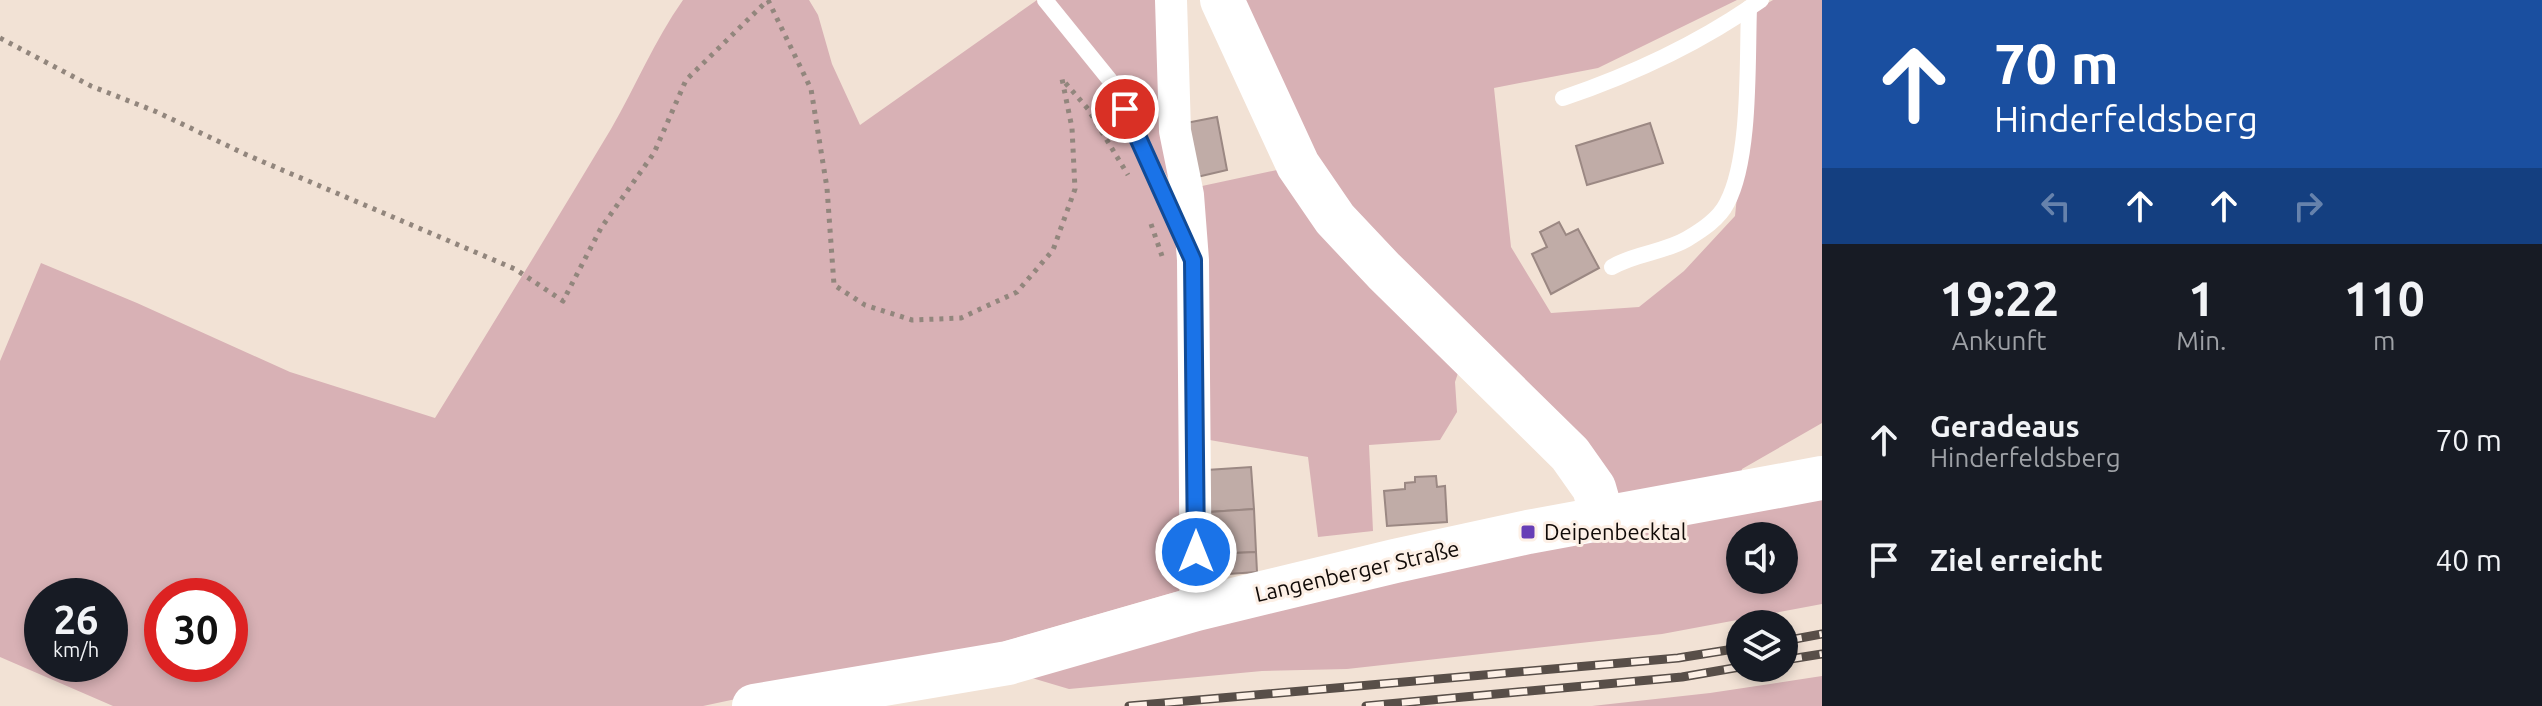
<!DOCTYPE html>
<html lang="de">
<meta charset="utf-8">
<style>
body{margin:0;font-family:Ubuntu,sans-serif;background:#242831;color:#f1f3f6;height:100vh;display:flex;flex-direction:column;font-size:30px;white-space:nowrap}
*{box-sizing:border-box;margin:0}
p{font-size:26px;color:#9ea1a6}
.icon{flex:none;width:44px;height:44px;fill:none;stroke:currentColor;stroke-width:2;stroke-linecap:round;stroke-linejoin:round}
.map{position:relative;flex:1;overflow:hidden}
.details{display:flex;flex-direction:column;background:#171b24;width:720px}
.details>*{flex:none}
.guide{background:#1a4fa0;color:#fff;overflow:hidden}
.tools{position:absolute;left:1726px;top:522px;display:grid;gap:16px}
.tools a{display:grid;place-items:center;width:72px;height:72px;border-radius:50%;background:#171b24;box-shadow:0 4px 12px #0003;font-size:40px}
.speed{position:absolute;left:24px;top:578px;display:flex;gap:16px;font-size:40px;font-weight:700;text-align:center}
.speed>*{display:grid;place-content:center;width:104px;height:104px;border-radius:50%;background:#171b24;box-shadow:0 4px 12px #0003;line-height:1}
.speed small{font-size:20px;font-weight:400}
.speed .limit{border:12px solid #d22;background:#fff;color:#111}
.pin{position:absolute;display:grid;place-items:center;width:68px;height:68px;color:#fff;margin:-34px;border:4px solid #fff;border-radius:50%;box-shadow:0 2px 8px #0007}
.me{position:absolute;width:88px;margin:-44px;rotate:0deg;stroke-linejoin:round;filter:drop-shadow(0 0 6px #0008)}
.turn{display:flex;align-items:center;gap:28px;height:168px;padding:0 40px;font-size:36px}
.turn .icon{width:104px;height:104px;stroke-width:2.5}
.turn b{display:block;font-size:56px;line-height:68px}
.lanes{display:flex;align-items:center;height:76px;padding:0 40px;background:#0003;justify-content:center;gap:40px;direction:ltr}
.lanes .off{opacity:.35}
.eta{display:flex;justify-content:space-evenly;align-items:center;height:136px;text-align:center}
.eta b{font-size:48px;font-weight:700;line-height:56px}
ul{padding:0;list-style:none}
li{display:flex;align-items:center;gap:24px;height:120px;padding:0 40px}
li div{flex:1}
li b{display:block;font-size:30px}
li em{font-style:normal}
main{display:flex;flex:1;min-height:0}
.map>svg:first-child{display:block}
</style>
<main>
<div class="map">
<svg width="1822" height="706" viewBox="0 0 1822 706">
<rect width="100%" height="100%" fill="#f2e2d5"/>
<g fill="#d8b1b5" fill-rule="evenodd">
<path d="M683,0H809L818,15L832,64L860,125L1037,0H1047L1112,85L1192,226L1180,437L1179,591L1002,642L703,706H113L0,657V361L41,263L137,303L290,372L435,418C494,322 553,226 611,129C636,86 654,41 683,0ZM42,596H110V664H42ZM162,596H230V664H162Z"/>
<polygon points="1050,0 1171,0 1191,219 1115,83"/>
<polygon points="1225,0 1737,0 1598,68 1494,88 1511,247 1551,313 1639,307 1684,271 1735,216 1756,10 1773,0 1822,0 1822,423 1742,469 1737,497 1604,517 1385,270"/>
<polygon points="1296,166 1465,352 1455,382 1457,412 1440,440 1369,445 1373,531 1318,537 1308,457 1198,438 1188,189"/>
<path d="M1822,496V604L1662,634L1347,669L1262,671L1069,689L1008,671L1206,617ZM1740,536H1784V580H1740Z"/>
<polygon points="1822,676 1822,706 1592,706 1710,693"/>
</g>
<g fill="#c0aca7" stroke="#9b8883" stroke-width="2">
<polygon points="1217,117 1227,170 1197,177 1186,123"/>
<polygon points="1650,123 1663,163 1587,185 1576,146"/>
<polygon points="1559,222 1566,235 1578,229 1599,268 1551,294 1532,254 1547,247 1540,232"/>
<polygon points="1251,467 1254,509 1209,512 1207,470"/>
<polygon points="1436,476 1437,487 1445,486 1447,522 1387,526 1384,491 1405,489 1405,483 1415,482 1415,477"/>
<polygon points="1254,509 1256,552 1212,554 1209,512"/>
<polygon points="1256,552 1257,572 1213,575 1212,554"/>
</g>
<g fill="none" stroke-linecap="round" stroke-linejoin="round">
<g stroke="#92867d" stroke-width="5" stroke-dasharray="4 6" stroke-linecap="butt">
<polyline points="768,0 811,89 827,188 834,285 865,305 912,320 961,318 1017,292 1053,250 1075,189 1072,128 1062,79 1088,109 1128,175"/>
<polyline points="0,38 91,86 157,112 247,155 515,269 563,301 601,228 654,153 686,80 768,0"/>
<polyline points="1151,224 1162,256"/>
</g>
<g stroke="#fff" stroke-width="16">
<polyline points="1045,0 1113,84 1182,236"/>
<path d="M1563,98C1634,74 1700,43 1761,0"/>
<path d="M1612,267C1635,253 1663,253 1687,239C1702,230 1719,219 1727,203C1751,158 1747,61 1749,8"/>
</g>
<polyline stroke="#fff" stroke-width="32" points="1171,0 1175,131 1188,195 1193,260 1196,609"/>
<g stroke="#fff" stroke-width="44">
<polyline points="1222,0 1298,165 1335,219 1384,271 1570,454 1594,488 1603,519"/>
<polyline points="754,706 1008,663 1196,609 1395,561 1528,532 1822,478"/>
</g>
<defs>
<g id="rail">
<polyline points="1784,641 1822,634"/>
<polyline points="1784,660 1822,654"/>
<polyline points="1129,706 1678,658 1740,648"/>
<polyline points="1366,706 1682,677 1740,667"/>
</g>
</defs>
<use href="#rail" stroke="#584e48" stroke-width="9"/>
<use href="#rail" stroke="#fdf0e6" stroke-width="6" stroke-dasharray="18" stroke-linecap="butt"/>
</g>
<g fill="none" stroke-linecap="round" stroke-linejoin="round">
<defs>
<polyline id="route" points="1125,109 1193,260 1196,552"/>
</defs>
<use href="#route" stroke="#114b97" stroke-width="20"/>
<use href="#route" stroke="#1a73e8" stroke-width="14"/>
</g>
<rect fill="#673eb6" stroke="#fdf0e6" stroke-width="3" x="1520" y="524" width="16" height="16" rx="4"/>
<g text-anchor="middle" stroke-width="6" stroke-linejoin="round" paint-order="stroke">
<g font-size="22" fill="#100a07" stroke="#fdf0e6" text-anchor="start">
<text x="1544" y="540">Deipenbecktal</text>
</g>
<g font-size="22" fill="#100a07" stroke="#fdf0e6">
<text transform="translate(1357 571) rotate(-13)" y="8">Langenberger Straße</text>
</g>
</g>
</svg>
<div class="tools">
<a><svg class="icon" aria-label="sound" viewBox="0 0 24 24"><path d="M4 9h4l5-4v14l-5-4H4zM17 9q2 3 0 6"/></svg></a>
<a><svg class="icon" aria-label="layers" viewBox="0 0 24 24"><path d="M12 4l9 5-9 5-9-5zM3 14l9 5 9-5"/></svg></a>
</div>
<div class="speed"><div>26<small>km/h</small></div><div class="limit">30</div></div>
<div class="pin" style="left:1125px;top:109px;background:#d93025"><svg class="icon" aria-label="arrive" viewBox="0 0 24 24"><path d="M6 21V4h12l-3 4 3 4H6"/></svg></div>
<svg class="me" style="left:1196px;top:552px" viewBox="-20 -20 40 40"><circle r="17" fill="#1a73e8" stroke="#fff" stroke-width="3"/><path d="M0-11L8 9 0 5-8 9z" fill="#fff"/></svg>
</div>
<section class="details">
<div class="guide">
<div class="turn"><svg class="icon" aria-label="ahead" viewBox="0 0 24 24"><path d="M12 20V5M6 11l6-6 6 6"/></svg><div><b>70 m</b>Hinderfeldsberg</div></div>
<div class="lanes"><svg class="icon off" aria-label="left" viewBox="0 0 24 24"><path d="M17 20v-9H6M10 6l-5 5 5 5"/></svg><svg class="icon" aria-label="ahead" viewBox="0 0 24 24"><path d="M12 20V5M6 11l6-6 6 6"/></svg><svg class="icon" aria-label="ahead" viewBox="0 0 24 24"><path d="M12 20V5M6 11l6-6 6 6"/></svg><svg class="icon off" aria-label="right" viewBox="0 0 24 24"><path d="M7 20v-9h11M14 6l5 5-5 5"/></svg></div>
</div>
<div class="eta">
<div><b>19:22</b><p>Ankunft</p></div>
<div><b>1</b><p>Min.</p></div>
<div><b>110</b><p>m</p></div>
</div>
<ul>
<li><svg class="icon" aria-label="ahead" viewBox="0 0 24 24"><path d="M12 20V5M6 11l6-6 6 6"/></svg><div><b>Geradeaus</b><p>Hinderfeldsberg</p></div><em>70 m</em></li>
<li><svg class="icon" aria-label="arrive" viewBox="0 0 24 24"><path d="M6 21V4h12l-3 4 3 4H6"/></svg><div><b>Ziel erreicht</b></div><em>40 m</em></li>
</ul>
</section>
</main>
